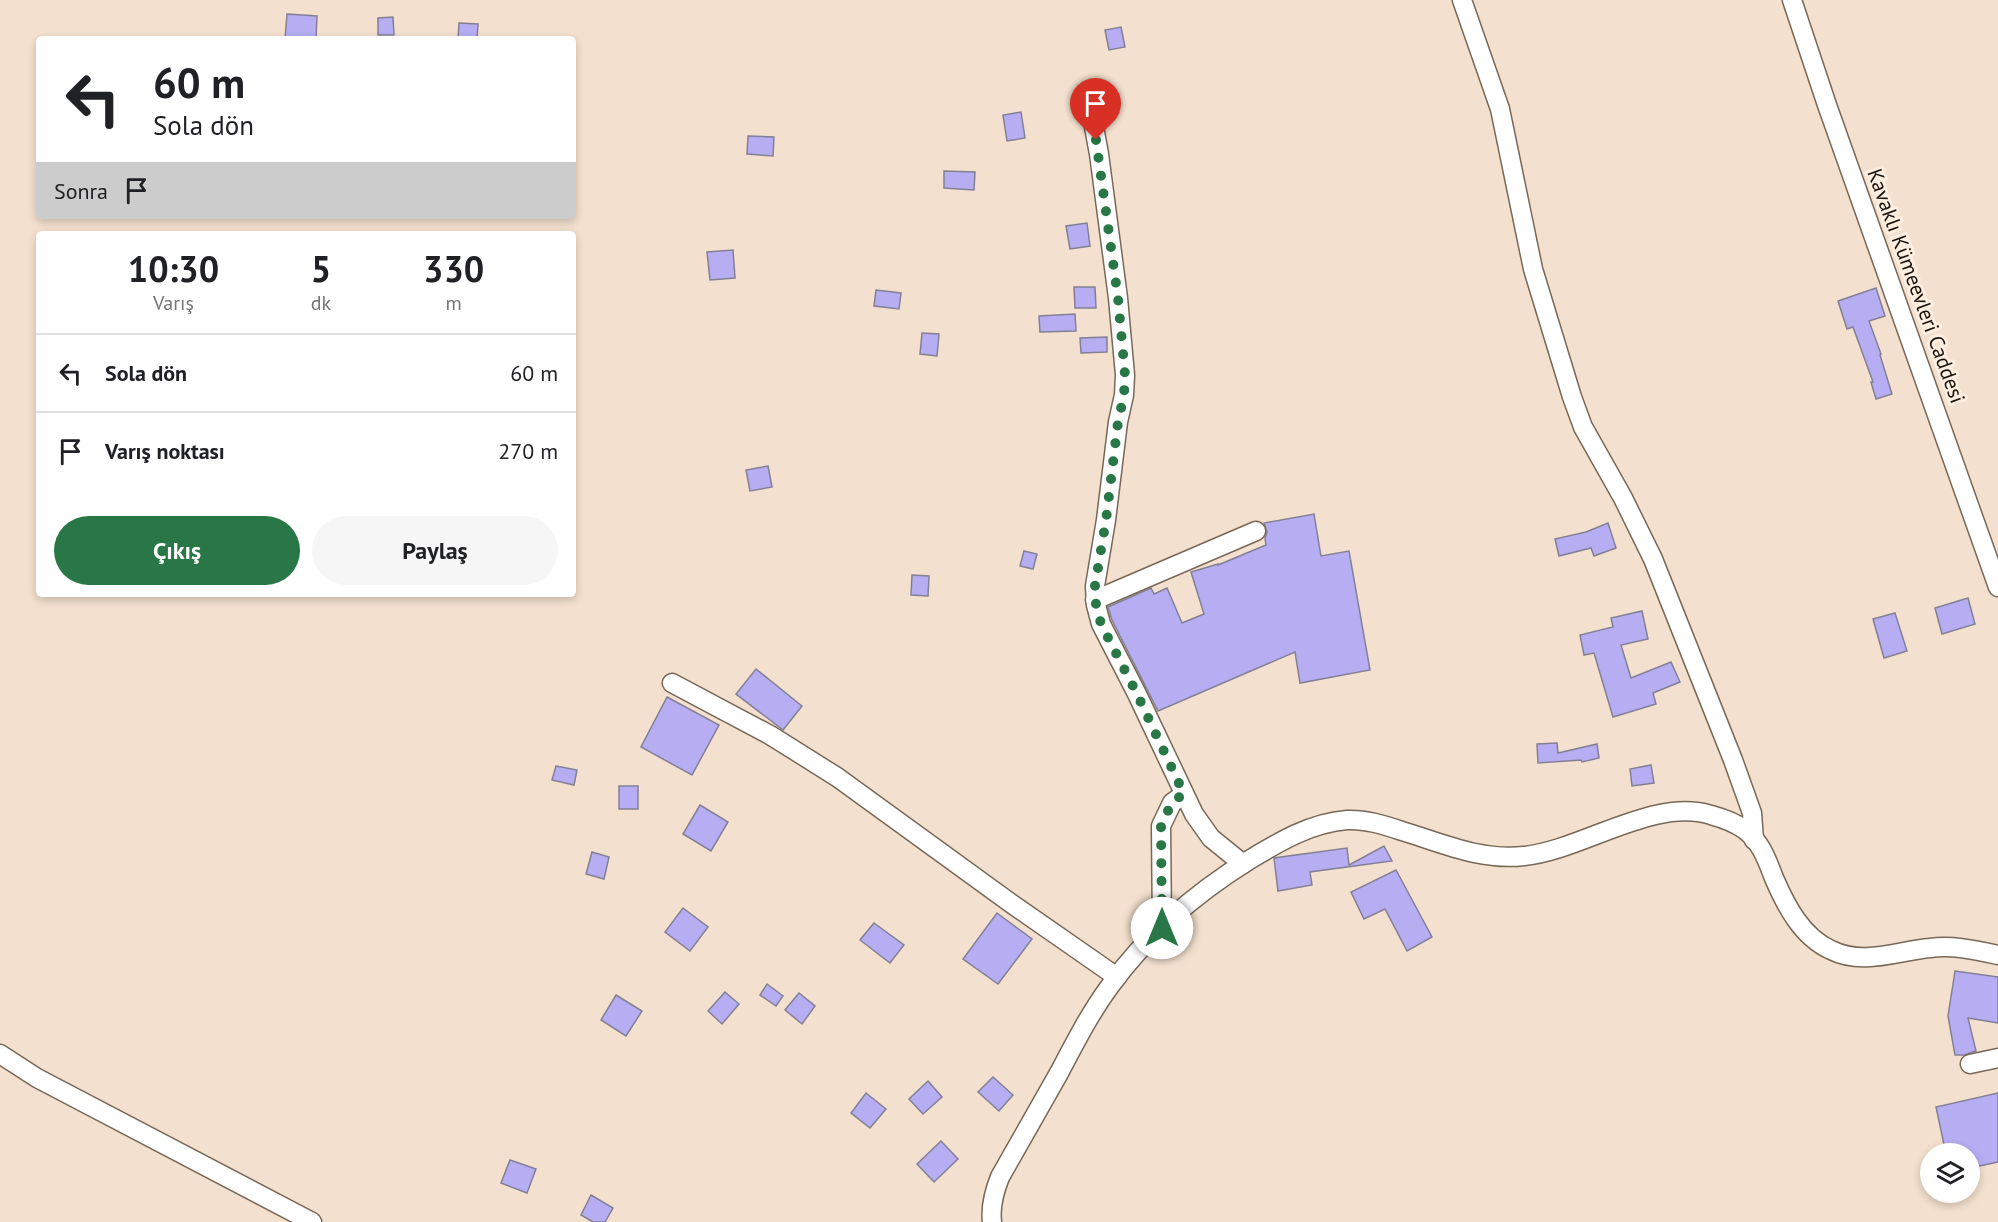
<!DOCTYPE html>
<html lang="tr">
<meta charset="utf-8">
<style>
body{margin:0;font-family:"PT Sans",sans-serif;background:#f6f6f6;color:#202124;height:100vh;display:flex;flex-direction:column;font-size:22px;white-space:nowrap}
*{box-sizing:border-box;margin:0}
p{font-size:20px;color:#757577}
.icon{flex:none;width:33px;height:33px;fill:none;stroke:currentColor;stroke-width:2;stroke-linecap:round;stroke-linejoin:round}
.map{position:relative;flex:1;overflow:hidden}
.details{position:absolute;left:36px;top:231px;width:540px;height:366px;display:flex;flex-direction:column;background:#fff;border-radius:6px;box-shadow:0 3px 9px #0003}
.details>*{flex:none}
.banner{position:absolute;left:36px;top:36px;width:540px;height:183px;border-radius:6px;box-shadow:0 3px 9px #0003;background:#fff;color:#202124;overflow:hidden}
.fabs{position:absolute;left:1920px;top:1143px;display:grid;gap:12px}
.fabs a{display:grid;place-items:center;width:60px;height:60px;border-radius:50%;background:#fff;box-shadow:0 3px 9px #0003;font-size:30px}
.pin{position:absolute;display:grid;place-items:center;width:51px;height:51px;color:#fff;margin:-62px -26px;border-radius:50% 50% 50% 0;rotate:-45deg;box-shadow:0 0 6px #0007}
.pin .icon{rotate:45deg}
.me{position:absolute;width:66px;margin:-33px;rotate:0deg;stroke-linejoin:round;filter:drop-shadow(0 0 4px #0008)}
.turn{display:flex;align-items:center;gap:21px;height:126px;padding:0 18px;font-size:27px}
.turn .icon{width:78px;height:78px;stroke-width:2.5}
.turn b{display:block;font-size:42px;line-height:51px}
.then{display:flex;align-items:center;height:57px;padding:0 18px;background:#0003;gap:12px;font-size:22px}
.eta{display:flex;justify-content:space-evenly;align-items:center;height:102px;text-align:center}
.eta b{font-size:36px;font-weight:800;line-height:42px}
.button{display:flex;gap:12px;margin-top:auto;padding:12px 18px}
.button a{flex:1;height:69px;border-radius:36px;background:#297746;color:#fff;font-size:24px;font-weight:800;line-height:69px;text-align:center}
.button a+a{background:#f6f6f6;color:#202124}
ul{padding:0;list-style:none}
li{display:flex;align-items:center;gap:18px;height:78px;padding:0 18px;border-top:2px solid #e0e0e0}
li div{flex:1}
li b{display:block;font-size:22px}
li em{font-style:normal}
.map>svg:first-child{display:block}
</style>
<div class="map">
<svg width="1998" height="1222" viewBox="0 0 1998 1222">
<rect width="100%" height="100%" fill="#f3e0ce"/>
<g fill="#b6adf2" stroke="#838096" stroke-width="1.5">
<polygon points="287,14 317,16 316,39 285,39"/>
<polygon points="393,17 394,35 378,35 378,18"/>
<polygon points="459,23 478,24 477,39 458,39"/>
<polygon points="1121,27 1125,47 1109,50 1105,30"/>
<polygon points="1021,112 1025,138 1007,141 1003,115"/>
<polygon points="748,136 774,137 773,156 747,154"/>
<polygon points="944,171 975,172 974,190 944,188"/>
<polygon points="1087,223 1090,246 1070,249 1066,226"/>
<polygon points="733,250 735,278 710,280 707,252"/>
<polygon points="1074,287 1095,287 1096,308 1075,308"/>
<polygon points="1876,288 1885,316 1869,321 1881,354 1880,355 1892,394 1876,399 1871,382 1873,382 1853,327 1847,329 1838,301"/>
<polygon points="876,290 901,293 899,309 874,306"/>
<polygon points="1075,314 1076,331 1040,332 1039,316"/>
<polygon points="922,333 939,334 937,356 920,354"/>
<polygon points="1107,337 1107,352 1081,353 1080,338"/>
<polygon points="768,466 772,487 750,491 746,470"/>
<polygon points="1314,514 1321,556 1349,551 1370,670 1300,683 1295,652 1158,711 1112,620 1108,607 1151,588 1154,594 1167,588 1182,623 1204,614 1191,572 1218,564 1218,565 1266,545 1265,538 1267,532 1264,523"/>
<polygon points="1608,523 1616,548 1594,556 1591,548 1559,556 1555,539 1586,532"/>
<polygon points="1024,551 1037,554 1033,569 1020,566"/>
<polygon points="912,575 929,576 928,596 911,595"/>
<polygon points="1968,598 1975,624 1942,634 1935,608"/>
<polygon points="1642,611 1648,639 1621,645 1631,678 1671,662 1680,682 1653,693 1656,704 1613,717 1594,653 1584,655 1580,635 1613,627 1611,618"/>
<polygon points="1895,613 1907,651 1884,658 1873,619"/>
<polygon points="756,669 802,706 783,730 736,694"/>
<polygon points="667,697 719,725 692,775 641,747"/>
<polygon points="1557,743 1558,753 1597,744 1599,758 1582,762 1581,760 1538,763 1537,744"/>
<polygon points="1651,765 1654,783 1632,786 1630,769"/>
<polygon points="556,766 577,770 574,785 552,780"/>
<rect x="619" y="786" width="19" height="23"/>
<polygon points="700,805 728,822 711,851 683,834"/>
<polygon points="1384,846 1392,861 1310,872 1312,885 1278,891 1274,858 1347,848 1349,865"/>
<polygon points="592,852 609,857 604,879 586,874"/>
<polygon points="1396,870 1432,937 1407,951 1385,909 1364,919 1351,892"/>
<polygon points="683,908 708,927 690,951 665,932"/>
<polygon points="997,913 1032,939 998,984 963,959"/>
<polygon points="874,923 904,945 890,963 860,940"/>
<polygon points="1955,971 1998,977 1998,1023 1968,1018 1976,1051 1964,1055 1955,1055 1948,1016"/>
<polygon points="767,984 783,996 776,1006 760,995"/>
<polygon points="725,992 739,1004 722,1024 708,1011"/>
<polygon points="799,993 815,1006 802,1024 785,1010"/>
<polygon points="616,995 642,1011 626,1036 601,1020"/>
<polygon points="993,1077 1013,1095 999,1111 978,1092"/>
<polygon points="928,1081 942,1097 923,1114 909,1099"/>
<polygon points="866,1093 886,1109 870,1128 851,1113"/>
<polygon points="1998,1093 1998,1162 1970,1168 1970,1154 1946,1154 1936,1107"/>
<polygon points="941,1141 958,1159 934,1182 917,1164"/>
<polygon points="510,1160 536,1169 527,1193 501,1183"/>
<polygon points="591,1195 613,1208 605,1222 593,1222 581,1215"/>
</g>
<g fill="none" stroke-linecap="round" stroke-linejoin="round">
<defs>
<g id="minor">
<polyline points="1462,0 1500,109 1533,269 1572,397 1583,427 1623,498 1653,559 1733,760 1752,813 1754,840"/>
<polyline points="1792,0 1827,105 1998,587"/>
<polyline points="1094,127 1099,154 1118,298 1125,375 1124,395 1118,422 1106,520 1095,586 1096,605 1101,624 1137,694 1194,814 1211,838 1243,864"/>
<polyline points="1095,600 1256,531"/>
<polyline points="672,683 770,735 837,777 1012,904 1117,977"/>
<polyline points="1162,928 1161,826 1172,803 1184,794"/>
<polyline points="0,1054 37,1078 312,1222"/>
<polyline points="1970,1064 1998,1058"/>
<path d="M992,1222C990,1206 994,1192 1000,1177C1020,1142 1039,1108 1059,1073C1075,1043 1090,1013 1110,986C1146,936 1196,893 1249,860C1279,842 1310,823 1347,820C1365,819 1384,825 1402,831C1442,843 1481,861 1524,856C1583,850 1653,797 1711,815C1722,818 1736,823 1745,830C1761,842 1767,860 1774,878C1786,906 1802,937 1831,950C1863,966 1897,951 1930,948C1953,945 1975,950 1998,955"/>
</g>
</defs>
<use href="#minor" stroke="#786858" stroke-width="21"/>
<use href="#minor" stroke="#fff" stroke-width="18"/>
</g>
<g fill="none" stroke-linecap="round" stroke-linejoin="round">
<polyline stroke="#297746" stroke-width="10" stroke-dasharray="0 18" points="1096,140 1118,298 1125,375 1124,395 1118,422 1106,520 1095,586 1096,605 1101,624 1137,694 1184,794 1172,802 1161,826 1162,928"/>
</g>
<g text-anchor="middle" stroke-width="6" stroke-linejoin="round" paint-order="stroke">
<g font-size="21" fill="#18120c" stroke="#fdeedf">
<text transform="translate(1916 286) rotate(70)" y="7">Kavaklı Kümeevleri Caddesi</text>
</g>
</g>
</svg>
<div class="fabs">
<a><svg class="icon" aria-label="layers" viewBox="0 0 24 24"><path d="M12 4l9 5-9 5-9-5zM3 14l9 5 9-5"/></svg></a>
</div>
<div class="pin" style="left:1096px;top:140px;background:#d93025"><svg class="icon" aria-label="arrive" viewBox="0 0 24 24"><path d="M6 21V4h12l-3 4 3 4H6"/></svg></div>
<svg class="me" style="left:1162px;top:928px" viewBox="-20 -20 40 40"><circle r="19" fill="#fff"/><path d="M0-13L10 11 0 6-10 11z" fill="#297746"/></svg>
<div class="banner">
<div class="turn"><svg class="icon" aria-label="left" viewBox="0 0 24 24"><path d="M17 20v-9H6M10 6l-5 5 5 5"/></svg><div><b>60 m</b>Sola dön</div></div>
<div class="then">Sonra<svg class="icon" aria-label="arrive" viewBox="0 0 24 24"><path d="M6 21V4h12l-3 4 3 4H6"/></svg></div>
</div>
<section class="details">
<div class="eta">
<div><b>10:30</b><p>Varış</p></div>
<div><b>5</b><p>dk</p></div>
<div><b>330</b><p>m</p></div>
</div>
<ul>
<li><svg class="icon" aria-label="left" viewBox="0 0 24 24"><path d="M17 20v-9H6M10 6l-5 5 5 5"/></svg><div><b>Sola dön</b></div><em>60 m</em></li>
<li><svg class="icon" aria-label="arrive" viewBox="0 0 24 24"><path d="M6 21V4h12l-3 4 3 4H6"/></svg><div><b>Varış noktası</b></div><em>270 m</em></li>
</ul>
<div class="button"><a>Çıkış</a><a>Paylaş</a></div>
</section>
</div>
